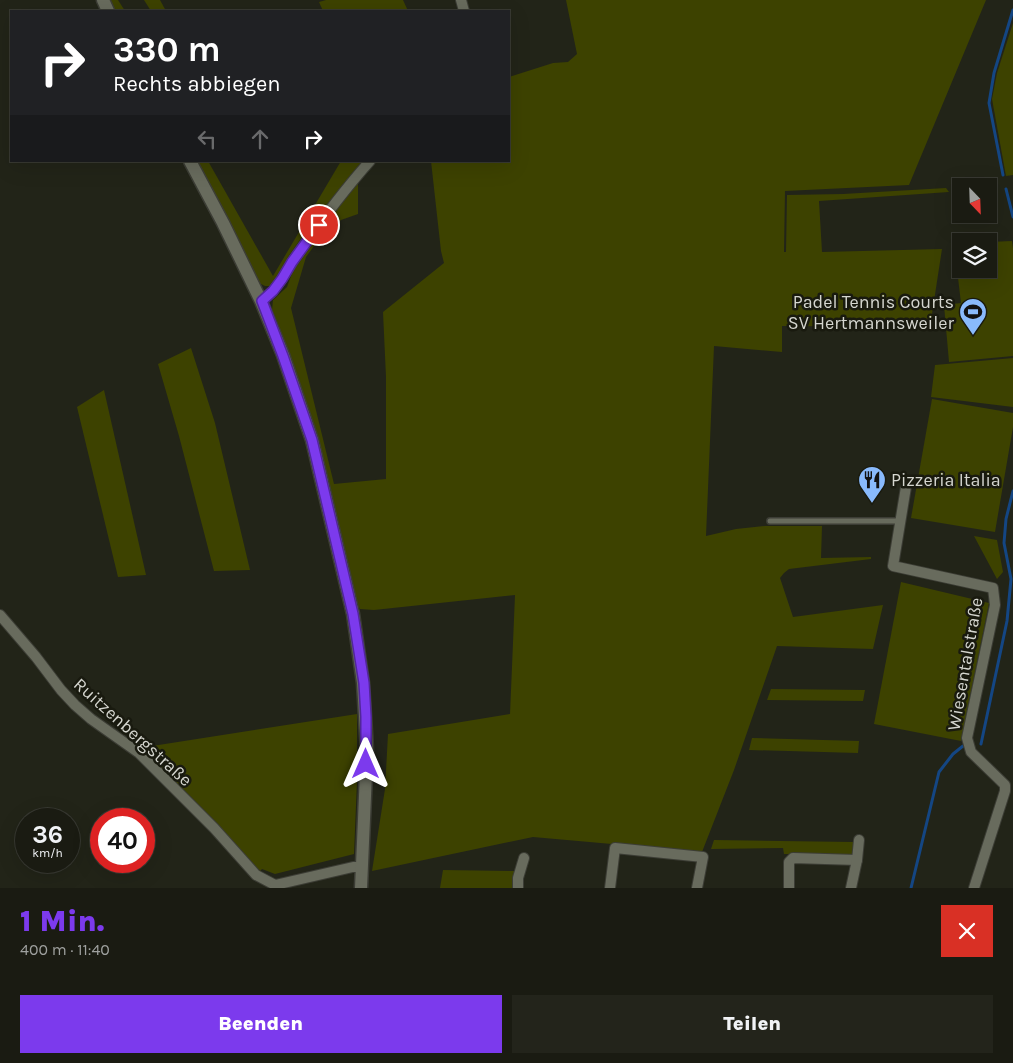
<!DOCTYPE html>
<html lang="de">
<meta charset="utf-8">
<style>
body{margin:0;font-family:Karla,sans-serif;background:#23241b;color:#f1f3f6;height:100vh;display:flex;flex-direction:column;font-size:19px;white-space:nowrap}
*{box-sizing:border-box;margin:0}
p{font-size:16px;color:#9fa19f}
.icon{flex:none;width:28px;height:28px;fill:none;stroke:currentColor;stroke-width:2;stroke-linecap:round;stroke-linejoin:round}
.map{position:relative;height:888px;overflow:hidden}
.side{display:flex;flex-direction:column;background:#1a1b12;flex:1}
.side>*{flex:none}
.hud{position:absolute;left:10px;top:10px;width:500px;height:152px;border-radius:0px;box-shadow:0 5px 20px #0002,0 0 0 1px #383932;background:#202124;color:#fff;overflow:hidden}
.needle{width:32px;rotate:157deg}
.fabs{position:absolute;left:952px;top:178px;display:grid;gap:10px}
.fabs a{display:grid;place-items:center;width:45px;height:45px;border-radius:0px;background:#1a1b12;box-shadow:0 5px 20px #0002,0 0 0 1px #383932;font-size:25px}
.speed{position:absolute;left:15px;top:808px;display:flex;gap:10px;font-size:25px;font-weight:700;text-align:center}
.speed>*{display:grid;place-content:center;width:65px;height:65px;border-radius:50%;background:#1a1b12;box-shadow:0 5px 20px #0002,0 0 0 1px #383932;line-height:1}
.speed small{font-size:12px;font-weight:400}
.speed .limit{border:8px solid #d22;background:#fff;color:#111}
.pin{position:absolute;display:grid;place-items:center;width:42px;height:42px;color:#fff;margin:-21px;border:2px solid #fff;border-radius:50%;box-shadow:0 1px 5px #0007}
.me{position:absolute;width:55px;margin:-28px;rotate:0deg;stroke-linejoin:round;filter:drop-shadow(0 0 4px #0008)}
.turn{display:flex;align-items:center;gap:18px;height:105px;padding:0 20px;font-size:22px}
.turn .icon{width:65px;height:65px;stroke-width:2.5}
.turn b{display:block;font-size:35px;line-height:42px}
.lanes{display:flex;align-items:center;height:48px;padding:0 20px;background:#0003;justify-content:center;gap:25px;direction:ltr}
.lanes .off{opacity:.35}
.round{display:grid;place-items:center;flex:none;width:52px;height:52px;border-radius:0px;background:#23241b}
.summary{display:flex;align-items:center;justify-content:space-between;height:85px;padding:0 20px}
h1{font-size:30px;font-weight:800;line-height:38px;color:#7c3aed}
.action{display:flex;gap:10px;margin-top:auto;padding:10px 20px}
.action a{flex:1;height:58px;border-radius:0px;background:#7c3aed;color:#fff;font-size:20px;font-weight:800;line-height:58px;text-align:center}
.action a+a{background:#23241b;color:#f1f3f6}
.map>svg:first-child{display:block}
</style>
<div class="map">
<svg width="1013" height="888" viewBox="0 0 1013 888">
<rect width="100%" height="100%" fill="#222418"/>
<g fill="#3d4200">
<polygon points="110,0 118,0 125,11 115,11"/>
<polygon points="144,0 160,0 166,11 151,11"/>
<polygon points="326,0 403,0 408,11 323,11 319,2"/>
<polygon points="566,0 986,0 909,185 785,191 784,252 786,252 787,195 843,194 946,188 949,192 819,201 822,252 942,249 930,327 782,326 782,352 714,346 706,536 736,529 765,526 822,526 821,558 871,557 871,559 789,569 784,573 780,578 793,617 883,605 873,649 777,646 734,770 702,852 533,837 372,871 385,789 388,734 510,714 515,595 374,610 360,609 353,597 300,386 272,310 273,300 287,287 297,259 358,179 358,214 341,220 322,235 306,257 291,308 334,484 386,479 386,377 383,312 444,263 441,251 431,161 509,161 509,77 553,63 568,62 577,54"/>
<polygon points="1013,23 1013,175 1006,176 992,99 997,73"/>
<path d="M195,161H208L273,276L341,161H363C339,191 312,221 291,253C283,264 280,277 271,286H265L259,283Z"/>
<polygon points="1012,241 1013,248 1013,356 949,362 944,305 961,303 954,244 961,244 961,269 989,269 989,242"/>
<polygon points="191,348 215,423 250,570 214,571 179,436 158,364"/>
<polygon points="1013,358 1013,407 931,397 935,365"/>
<polygon points="104,390 146,575 118,577 77,407"/>
<polygon points="932,399 1013,413 1013,427 995,532 911,518"/>
<polygon points="974,536 997,540 1003,572 997,579"/>
<polygon points="901,582 989,603 961,741 874,724"/>
<polygon points="771,689 865,690 863,701 767,700"/>
<polygon points="357,714 357,781 354,854 275,874 262,869 256,875 133,749"/>
<polygon points="752,738 859,741 858,753 749,750"/>
<polygon points="714,840 854,842 853,855 784,854 783,848 711,849"/>
<polygon points="443,870 514,871 514,888 440,888"/>
</g>
<g fill="none" stroke-linecap="round" stroke-linejoin="round">
<g stroke="#144683" stroke-width="3">
<polyline points="1003,175 989,103 994,73 1013,10"/>
<polyline points="1006,189 1013,217"/>
<polyline points="981,744 1007,621 1011,579 1004,543 1006,519 1013,491"/>
<polyline points="911,888 939,772 953,754 963,746"/>
</g>
<defs>
<polyline id="lane" points="770,521 901,521"/>
<g id="street">
<polyline points="461,0 464,11"/>
<path d="M261,301C265,297 270,294 273,291C283,279 290,265 299,252C321,221 344,190 370,161"/>
<polyline points="906,487 893,566 993,588 995,605 967,738 971,752 1005,785 1005,791 974,888"/>
<polyline points="0,615 36,657 61,690 75,705 91,719 139,753 214,828 256,875 275,885"/>
<polyline points="275,885 353,867 361,867"/>
<polyline points="518,888 518,878 524,858"/>
<polyline points="610,888 615,848 703,857 697,888"/>
<polyline points="789,888 789,862 793,858 857,860"/>
<polyline points="851,888 857,860 859,840"/>
</g>
<g id="secondary">
<polyline points="103,0 108,11"/>
<polyline points="190,161 223,223 261,301 283,355 312,440 353,614 363,683 367,750 361,888"/>
</g>
</defs>
<use href="#lane" stroke="#3c3d35" stroke-width="8"/>
<use href="#street" stroke="#3c3d35" stroke-width="12"/>
<use href="#secondary" stroke="#3c3d35" stroke-width="15"/>
<use href="#lane" stroke="#686b5d" stroke-width="5"/>
<use href="#street" stroke="#686b5d" stroke-width="10"/>
<use href="#secondary" stroke="#686b5d" stroke-width="12"/>
</g>
<g fill="none" stroke-linecap="round" stroke-linejoin="round">
<defs>
<polyline id="route" points="319,225 292,262 282,279 273,291 262,301 283,356 312,440 353,614 364,683 366,717 366,764"/>
</defs>
<use href="#route" stroke="#51269a" stroke-width="12"/>
<use href="#route" stroke="#7c3aed" stroke-width="9"/>
</g>
<defs>
<symbol id="stadium-pin" viewBox="-11 -11 22 30"><path d="M0 17L-7.5 6A9.5 9.5 0 1 1 7.5 6Z" fill="#89bafc" stroke="#191a0f"/><path d="M0-5a6.5 5 0 1 0 0 10a6.5 5 0 1 0 0-10ZM-3.5-1.8h7v3.6h-7Z" fill="#111"/></symbol>
<symbol id="restaurant-pin" viewBox="-11 -11 22 30"><path d="M0 17L-7.5 6A9.5 9.5 0 1 1 7.5 6Z" fill="#89bafc" stroke="#191a0f"/><path d="M-5-6h1v4h1v-4h1v4h1v-4h1v5L-1.5 .5V6h-2V.5L-5-1ZM5-6V6H3V1.5H1.5Q1.5-4 5-6Z" fill="#111"/></symbol>
</defs>
<g fill-rule="evenodd">
<use href="#stadium-pin" x="957" y="296" width="32" height="43"/>
<use href="#restaurant-pin" x="856" y="464" width="32" height="43"/>
</g>
<g text-anchor="middle" stroke-width="5" stroke-linejoin="round" paint-order="stroke">
<g font-size="18" fill="#d5d6cf" stroke="#191a0f" text-anchor="end">
<text x="954" y="308">Padel Tennis Courts<tspan x="954" dy="21">SV Hertmannsweiler</tspan></text>
<text x="891" y="486" text-anchor="start">Pizzeria Italia</text>
</g>
<g font-size="18" fill="#d5d6cf" stroke="#191a0f">
<text transform="translate(965 664) rotate(-80)" y="6">Wiesentalstraße</text>
<text transform="translate(133 732) rotate(42)" y="6">Ruitzenbergstraße</text>
</g>
</g>
</svg>
<div class="fabs">
<a><svg class="needle" viewBox="-14 -14 28 28"><path d="M0-13l5 13h-10z" fill="#e53935"/><path d="M0 13l5-13h-10z" fill="#9fa19f"/></svg></a>
<a><svg class="icon" aria-label="layers" viewBox="0 0 24 24"><path d="M12 4l9 5-9 5-9-5zM3 14l9 5 9-5"/></svg></a>
</div>
<div class="speed"><div>36<small>km/h</small></div><div class="limit">40</div></div>
<div class="pin" style="left:319px;top:225px;background:#d93025"><svg class="icon" aria-label="arrive" viewBox="0 0 24 24"><path d="M6 21V4h12l-3 4 3 4H6"/></svg></div>
<svg class="me" style="left:366px;top:764px" viewBox="-20 -20 40 40"><path d="M0-17L14 15 0 8-14 15z" fill="#7c3aed" stroke="#fff" stroke-width="4"/></svg>
<div class="hud">
<div class="turn"><svg class="icon" aria-label="right" viewBox="0 0 24 24"><path d="M7 20v-9h11M14 6l5 5-5 5"/></svg><div><b>330 m</b>Rechts abbiegen</div></div>
<div class="lanes"><svg class="icon off" aria-label="left" viewBox="0 0 24 24"><path d="M17 20v-9H6M10 6l-5 5 5 5"/></svg><svg class="icon off" aria-label="ahead" viewBox="0 0 24 24"><path d="M12 20V5M6 11l6-6 6 6"/></svg><svg class="icon" aria-label="right" viewBox="0 0 24 24"><path d="M7 20v-9h11M14 6l5 5-5 5"/></svg></div>
</div>
</div>
<section class="side">
<div class="summary"><div><h1>1 Min.</h1><p>400 m · 11:40</p></div><a class="round" style="background:#d93025;color:#fff"><svg class="icon" aria-label="close" viewBox="0 0 24 24"><path d="M6 6l12 12M18 6L6 18"/></svg></a></div>
<div class="action"><a>Beenden</a><a>Teilen</a></div>
</section>
